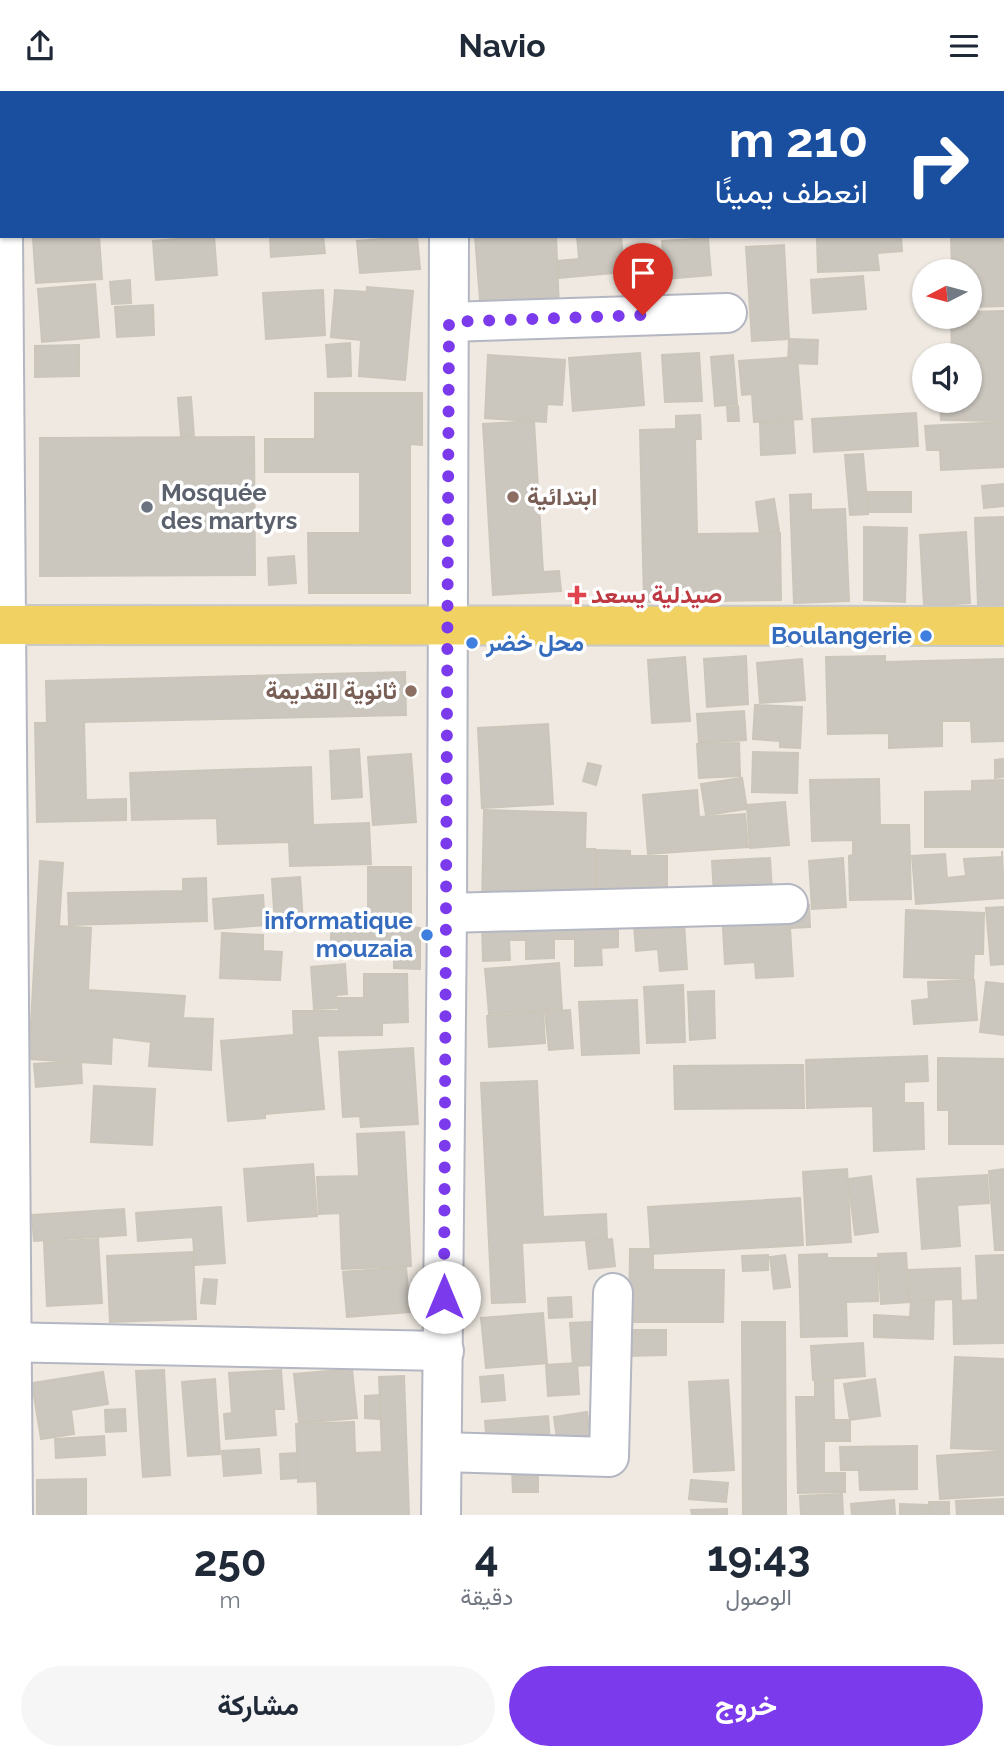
<!DOCTYPE html>
<html lang="ar">
<meta charset="utf-8">
<style>
body{margin:0;font-family:Raleway,Vazirmatn,sans-serif;background:#f6f6f7;color:#1f2937;direction:rtl;height:100vh;display:flex;flex-direction:column;font-size:26px;white-space:nowrap}
*{box-sizing:border-box;margin:0}
p{font-size:23px;color:#747a83}
.icon{flex:none;width:38px;height:38px;fill:none;stroke:currentColor;stroke-width:2;stroke-linecap:round;stroke-linejoin:round}
.map{position:relative;height:1424px;overflow:hidden;direction:ltr}
.side{display:flex;flex-direction:column;background:#fff;flex:1}
.side>*{flex:none}
.top-card{position:absolute;left:0px;top:0px;width:1004px;height:147px;box-shadow:0 2px 5px #0004;direction:rtl;background:#1a4fa0;color:#fff;overflow:hidden}
.needle{width:46px;rotate:264deg}
.buttons{position:absolute;left:912px;top:168px;display:grid;gap:14px}
.buttons a{display:grid;place-items:center;width:70px;height:70px;border-radius:50%;background:#fff;box-shadow:0 2px 5px #0004;font-size:35px}
.pin{position:absolute;display:grid;place-items:center;width:60px;height:60px;color:#fff;margin:-72px -30px;border-radius:50% 50% 50% 0;rotate:-45deg;box-shadow:0 0 7px #0007}
.pin .icon{rotate:45deg}
.me{position:absolute;width:77px;margin:-38px;rotate:0deg;stroke-linejoin:round;filter:drop-shadow(0 0 5px #0008)}
.turn{display:flex;align-items:center;gap:24px;height:147px;padding:0 21px;font-size:32px}
.turn .icon{width:91px;height:91px;stroke-width:2.5}
.turn b{display:block;font-size:49px;line-height:60px}
.eta{display:flex;justify-content:space-evenly;align-items:center;height:119px;text-align:center}
.eta b{font-size:42px;font-weight:700;line-height:49px}
.button{display:flex;gap:14px;margin-top:auto;padding:14px 21px}
.button a{flex:1;height:80px;border-radius:42px;background:#7c3aed;color:#fff;font-size:28px;font-weight:700;line-height:80px;text-align:center}
.button a+a{background:#f6f6f7;color:#1f2937}
header{display:flex;justify-content:space-between;align-items:center;height:91px;padding:0 21px;background:#fff;font-size:32px;font-weight:700}
.map>svg:first-child{display:block}
</style>
<header><svg class="icon" aria-label="menu" viewBox="0 0 24 24"><path d="M4 6h16M4 12h16M4 18h16"/></svg>Navio<svg class="icon" aria-label="share" viewBox="0 0 24 24"><path d="M12 15V3M7 8l5-5 5 5M5 13v7h14v-7"/></svg></header>
<div class="map">
<svg width="1004" height="1424" viewBox="0 0 1004 1424">
<rect width="100%" height="100%" fill="#efe9e1"/>
<g fill="#cbc7bf" stroke="#cbc5ba" stroke-width="2">
<polygon points="79,0 111,0 112,2 67,2"/>
<rect x="119" y="0" width="63" height="2"/>
<polygon points="373,0 410,0 410,1 373,2"/>
<rect x="693" y="0" width="118" height="2"/>
<rect x="818" y="0" width="87" height="2"/>
<polygon points="968,0 1004,0 1004,22 1003,2"/>
<polygon points="1003,38 1004,215 970,216 970,180 952,180 951,145 1003,145"/>
<polygon points="99,145 102,188 36,192 33,147"/>
<polygon points="214,145 217,184 156,189 153,150"/>
<polygon points="323,145 325,162 271,166 270,146"/>
<polygon points="417,145 420,178 360,182 357,150"/>
<polygon points="475,145 556,145 559,217 481,222"/>
<polygon points="577,145 621,145 624,181 559,187 558,170 579,168"/>
<polygon points="901,145 902,160 877,162 879,179 818,181 817,147"/>
<polygon points="708,147 711,184 665,188 662,150"/>
<polygon points="784,154 789,248 752,250 746,156"/>
<polygon points="863,185 866,218 813,222 811,189"/>
<polygon points="130,189 131,212 112,213 110,191"/>
<polygon points="95,193 99,246 42,251 38,198"/>
<polygon points="367,196 413,200 405,289 359,285 361,249 331,246 335,199 367,201"/>
<polygon points="323,199 325,244 266,248 263,202"/>
<polygon points="153,214 154,244 117,246 115,216"/>
<polygon points="1004,220 1004,330 941,329 940,310 970,310 970,264 952,264 951,226 970,226 970,221"/>
<polygon points="789,248 818,249 817,273 788,272"/>
<polygon points="350,252 351,285 328,286 326,254"/>
<polygon points="79,254 79,285 35,286 35,255"/>
<polygon points="640,262 644,314 573,320 569,267"/>
<polygon points="699,262 702,310 665,311 662,264"/>
<polygon points="488,264 565,269 562,314 547,313 546,331 485,327"/>
<polygon points="733,264 737,313 715,315 711,266"/>
<polygon points="797,266 802,328 754,331 752,303 742,304 739,270"/>
<polygon points="315,302 422,302 422,354 410,353 410,502 309,502 308,442 360,442 360,381 265,381 265,348 315,348"/>
<polygon points="191,306 194,345 181,346 178,307"/>
<polygon points="738,315 739,330 728,330 727,316"/>
<polygon points="916,322 918,355 814,361 812,328"/>
<polygon points="700,324 701,348 695,348 697,443 780,442 781,509 644,511 640,339 676,338 676,325"/>
<polygon points="534,330 543,481 559,480 561,500 493,504 483,333"/>
<polygon points="793,330 795,362 761,364 760,332"/>
<polygon points="1004,331 1004,376 941,379 940,359 927,359 925,335"/>
<polygon points="254,346 255,484 40,485 40,347"/>
<polygon points="863,363 868,423 850,424 845,364"/>
<polygon points="1004,393 1004,415 984,417 982,395"/>
<rect x="868" y="401" width="43" height="20"/>
<polygon points="811,403 811,419 845,418 849,510 794,512 790,404"/>
<polygon points="774,408 779,440 760,443 756,411"/>
<polygon points="1004,426 1004,514 978,515 975,427"/>
<polygon points="864,436 907,437 905,511 864,509"/>
<polygon points="966,441 970,512 924,515 920,444"/>
<polygon points="294,465 296,492 269,494 268,467"/>
<polygon points="746,565 748,613 707,616 704,568"/>
<polygon points="885,565 885,571 1004,568 1004,650 972,651 971,630 942,630 942,655 889,657 889,642 828,643 826,566"/>
<polygon points="685,566 690,630 652,632 648,569"/>
<polygon points="802,568 805,609 760,612 757,572"/>
<polygon points="405,581 406,624 84,631 86,709 126,708 126,729 37,731 35,632 47,632 46,590"/>
<polygon points="755,614 802,616 800,657 780,656 780,650 753,648"/>
<polygon points="744,620 746,649 699,652 697,623"/>
<polygon points="548,633 553,713 482,717 478,637"/>
<polygon points="739,652 740,685 699,687 697,653"/>
<polygon points="359,658 362,706 332,708 330,660"/>
<polygon points="753,661 798,662 797,702 752,701"/>
<polygon points="411,663 416,731 373,734 368,666"/>
<polygon points="1004,668 1004,686 995,687 995,669"/>
<polygon points="588,672 601,675 596,694 583,690"/>
<polygon points="311,676 313,734 369,732 371,773 290,775 289,751 218,753 217,727 132,729 130,682"/>
<polygon points="742,687 747,718 706,724 701,693"/>
<polygon points="879,688 880,734 909,734 911,808 850,809 849,765 853,764 853,749 812,750 810,689"/>
<polygon points="1004,689 1004,756 925,756 925,701 972,700 972,690"/>
<polygon points="697,699 699,726 745,723 748,756 648,763 643,704"/>
<polygon points="785,711 789,754 750,757 747,714"/>
<polygon points="484,719 586,722 585,758 595,758 595,816 482,815"/>
<polygon points="597,759 630,760 630,765 667,765 667,804 597,814"/>
<polygon points="1002,760 1004,807 916,813 912,765 945,763 947,787 966,785 964,768 1002,766"/>
<polygon points="770,767 772,801 787,816 809,814 810,836 790,837 793,885 756,887 755,871 725,873 722,820 715,821 712,770"/>
<polygon points="843,767 846,816 812,818 809,770"/>
<polygon points="40,770 63,772 59,835 91,837 88,899 185,905 183,927 213,928 211,979 149,975 151,951 112,946 111,973 29,968"/>
<polygon points="368,776 411,776 411,836 420,837 420,878 394,877 394,864 331,864 331,839 368,839"/>
<polygon points="300,786 303,831 275,833 272,788"/>
<polygon points="206,787 207,830 69,834 68,802 183,800 183,788"/>
<polygon points="263,804 265,834 215,838 213,808"/>
<polygon points="1004,816 1004,873 991,874 986,817"/>
<polygon points="906,819 984,822 983,863 974,863 973,888 904,886"/>
<polygon points="618,830 618,856 601,857 602,874 575,875 575,848 554,848 554,867 526,868 526,849 509,849 510,869 483,870 482,834"/>
<polygon points="684,831 687,878 660,880 658,858 636,860 634,834"/>
<polygon points="222,842 263,844 263,860 282,861 280,889 220,887"/>
<polygon points="559,872 562,918 489,923 485,878"/>
<polygon points="345,873 347,903 336,904 337,917 314,918 311,876"/>
<polygon points="364,883 407,883 408,931 382,932 382,944 294,945 293,920 339,920 338,907 364,907"/>
<polygon points="974,889 977,929 914,933 912,910 929,908 928,891"/>
<polygon points="986,891 1004,893 1004,944 980,941"/>
<polygon points="683,894 685,951 647,952 644,896"/>
<polygon points="714,900 715,947 690,949 688,901"/>
<polygon points="637,909 639,962 582,964 579,911"/>
<polygon points="570,919 573,957 549,959 545,921"/>
<polygon points="543,921 545,952 489,956 487,925"/>
<polygon points="317,942 324,1018 265,1023 265,1027 228,1030 221,950"/>
<polygon points="413,957 418,1033 361,1036 360,1025 343,1026 339,961"/>
<polygon points="927,965 928,990 904,991 904,1012 923,1012 924,1058 874,1060 873,1015 807,1017 806,969"/>
<polygon points="938,967 1004,968 1004,1053 949,1053 949,1019 938,1019"/>
<polygon points="81,970 82,992 36,996 34,973"/>
<polygon points="803,974 804,1017 675,1018 674,975"/>
<polygon points="537,990 543,1126 606,1123 607,1148 522,1152 525,1211 492,1212 481,992"/>
<polygon points="94,995 155,998 152,1054 91,1051"/>
<polygon points="404,1041 411,1175 342,1178 340,1122 319,1123 317,1086 359,1085 357,1043"/>
<polygon points="313,1073 317,1125 248,1130 244,1078"/>
<polygon points="847,1078 851,1151 807,1154 803,1081"/>
<polygon points="1004,1078 1004,1159 995,1159 989,1080"/>
<polygon points="987,1084 989,1112 957,1114 960,1155 922,1158 917,1088"/>
<polygon points="871,1085 878,1141 855,1144 848,1088"/>
<polygon points="800,1107 803,1154 651,1163 648,1116"/>
<polygon points="221,1116 225,1172 195,1174 193,1146 138,1150 136,1122"/>
<polygon points="124,1118 126,1144 34,1150 32,1124"/>
<polygon points="98,1148 102,1212 47,1215 44,1151"/>
<polygon points="612,1148 615,1175 589,1178 586,1151"/>
<polygon points="630,1158 653,1158 653,1179 724,1179 723,1231 629,1231"/>
<polygon points="193,1161 196,1228 110,1231 107,1165"/>
<polygon points="906,1162 909,1211 881,1213 878,1163"/>
<polygon points="827,1163 827,1167 877,1167 878,1210 846,1211 847,1245 801,1246 799,1164"/>
<polygon points="768,1164 768,1179 743,1180 742,1165"/>
<polygon points="785,1164 790,1196 774,1198 770,1166"/>
<polygon points="1004,1164 1004,1252 954,1253 953,1208 910,1210 909,1179 960,1177 961,1210 978,1209 976,1165"/>
<polygon points="406,1176 410,1221 347,1226 343,1181"/>
<polygon points="204,1188 217,1189 215,1213 201,1212"/>
<polygon points="571,1206 572,1226 549,1227 548,1207"/>
<polygon points="911,1209 934,1210 933,1248 874,1246 874,1224 910,1226"/>
<polygon points="543,1222 547,1272 486,1277 481,1227"/>
<polygon points="612,1230 614,1273 573,1275 570,1232"/>
<polygon points="742,1231 785,1231 786,1424 743,1424"/>
<polygon points="625,1239 666,1239 666,1264 625,1265"/>
<polygon points="863,1252 865,1285 813,1289 811,1255"/>
<polygon points="955,1266 1004,1268 1004,1359 951,1357"/>
<polygon points="577,1272 579,1303 548,1305 546,1274"/>
<polygon points="352,1278 357,1327 299,1332 294,1283"/>
<polygon points="164,1279 170,1384 143,1386 136,1280"/>
<polygon points="281,1279 284,1318 274,1318 276,1344 226,1348 224,1323 232,1322 229,1282"/>
<polygon points="103,1281 108,1313 71,1319 74,1343 41,1348 32,1292"/>
<polygon points="503,1284 505,1309 482,1311 480,1286"/>
<polygon points="404,1285 409,1424 318,1424 317,1390 298,1391 296,1333 354,1331 355,1362 382,1361 379,1286"/>
<polygon points="215,1288 220,1363 188,1365 182,1291"/>
<polygon points="875,1288 880,1325 850,1329 844,1293"/>
<polygon points="728,1289 734,1379 694,1381 689,1291"/>
<polygon points="815,1289 833,1289 834,1329 850,1329 850,1350 824,1350 824,1382 845,1382 845,1401 798,1402 796,1306 815,1306"/>
<polygon points="379,1304 379,1328 365,1327 365,1305"/>
<polygon points="125,1318 126,1340 106,1341 105,1319"/>
<polygon points="587,1321 591,1350 558,1355 554,1326"/>
<polygon points="548,1325 550,1351 487,1355 485,1330"/>
<polygon points="104,1345 105,1364 56,1367 55,1348"/>
<polygon points="917,1355 917,1398 860,1399 859,1379 841,1379 840,1356"/>
<polygon points="259,1358 261,1382 224,1385 222,1360"/>
<polygon points="1004,1360 1004,1404 940,1408 937,1365"/>
<polygon points="297,1362 298,1387 281,1388 280,1363"/>
<polygon points="512,1379 538,1379 538,1401 513,1401"/>
<polygon points="86,1388 86,1424 37,1424 37,1389"/>
<polygon points="691,1389 728,1392 726,1411 689,1408"/>
<polygon points="842,1403 843,1424 801,1424 800,1405"/>
<polygon points="1004,1408 1004,1424 957,1424 956,1410"/>
<polygon points="894,1409 895,1424 852,1424 851,1413"/>
<rect x="929" y="1411" width="20" height="13"/>
<polygon points="900,1413 928,1414 928,1424 900,1424"/>
<polygon points="727,1418 727,1424 692,1424 691,1419"/>
</g>
<g fill="none" stroke-linecap="round" stroke-linejoin="round">
<defs>
<g id="minor">
<polyline points="2,0 2,2"/>
<polyline points="448,0 448,2"/>
<polyline points="1003,23 1004,23"/>
<polyline points="3,145 13,1424"/>
<polyline points="449,231 727,222"/>
<polyline points="447,822 788,813"/>
<polyline points="0,1251 444,1260"/>
<polyline points="442,1361 609,1366 613,1202"/>
<polyline points="441,1424 447,822 449,145"/>
</g>
<polyline id="major" points="0,534 1004,535"/>
</defs>
<use href="#minor" stroke="#b4b7c1" stroke-width="42"/>
<use href="#major" stroke="#c9c9c9" stroke-width="42"/>
<use href="#minor" stroke="#fff" stroke-width="38"/>
<use href="#major" stroke="#f2d163" stroke-width="38"/>
</g>
<g fill="none" stroke-linecap="round" stroke-linejoin="round">
<polyline stroke="#7c3aed" stroke-width="12" stroke-dasharray="0 21.6" points="444,1206 449,231 643,224"/>
</g>
<g fill="#8d6e63" stroke="#fff" stroke-width="2.5">
<circle cx="513" cy="406" r="7"/>
<circle cx="411" cy="600" r="7"/>
</g>
<circle fill="#6b7280" stroke="#fff" stroke-width="2.5" cx="147" cy="416" r="7"/>
<path fill="#e0444e" stroke="#fff" stroke-width="2.5" d="M573.5 493.5h7v7h7v7h-7v7h-7v-7h-7v-7h7z"/>
<g fill="#3f7fe0" stroke="#fff" stroke-width="2.5">
<circle cx="926" cy="545" r="7"/>
<circle cx="472" cy="552" r="7"/>
<circle cx="427" cy="844" r="7"/>
</g>
<g text-anchor="middle" stroke-width="7" stroke-linejoin="round" paint-order="stroke">
<g font-size="24" font-weight="bold" fill="#5b616d" stroke="#fff" text-anchor="start">
<text x="161" y="410">Mosquée<tspan x="161" dy="28">des martyrs</tspan></text>
</g>
<g font-size="24" font-weight="bold" fill="#785e54" stroke="#fff" text-anchor="start">
<text x="527" y="414">ابتدائية</text>
<text x="397" y="608" text-anchor="end">ثانوية القديمة</text>
</g>
<g font-size="24" font-weight="bold" fill="#be3a42" stroke="#fff" text-anchor="start">
<text x="591" y="512">صيدلية يسعد</text>
</g>
<g font-size="24" font-weight="bold" fill="#366cbe" stroke="#fff" text-anchor="end">
<text x="912" y="553">Boulangerie</text>
<text x="486" y="560" text-anchor="start">محل خضر</text>
<text x="413" y="838">informatique<tspan x="413" dy="28">mouzaia</tspan></text>
</g>
</g>
</svg>
<div class="buttons">
<a><svg class="needle" viewBox="-14 -14 28 28"><path d="M0-13l5 13h-10z" fill="#e53935"/><path d="M0 13l5-13h-10z" fill="#747a83"/></svg></a>
<a><svg class="icon" aria-label="sound" viewBox="0 0 24 24"><path d="M4 9h4l5-4v14l-5-4H4zM17 9q2 3 0 6"/></svg></a>
</div>
<div class="pin" style="left:643px;top:224px;background:#d93025"><svg class="icon" aria-label="arrive" viewBox="0 0 24 24"><path d="M6 21V4h12l-3 4 3 4H6"/></svg></div>
<svg class="me" style="left:444px;top:1206px" viewBox="-20 -20 40 40"><circle r="19" fill="#fff"/><path d="M0-13L10 11 0 6-10 11z" fill="#7c3aed"/></svg>
<div class="top-card">
<div class="turn"><svg class="icon" aria-label="right" viewBox="0 0 24 24"><path d="M7 20v-9h11M14 6l5 5-5 5"/></svg><div><b>210 m</b>انعطف يمينًا</div></div>
</div>
</div>
<section class="side">
<div class="eta">
<div><b>19:43</b><p>الوصول</p></div>
<div><b>4</b><p>دقيقة</p></div>
<div><b>250</b><p>m</p></div>
</div>
<div class="button"><a>خروج</a><a>مشاركة</a></div>
</section>
